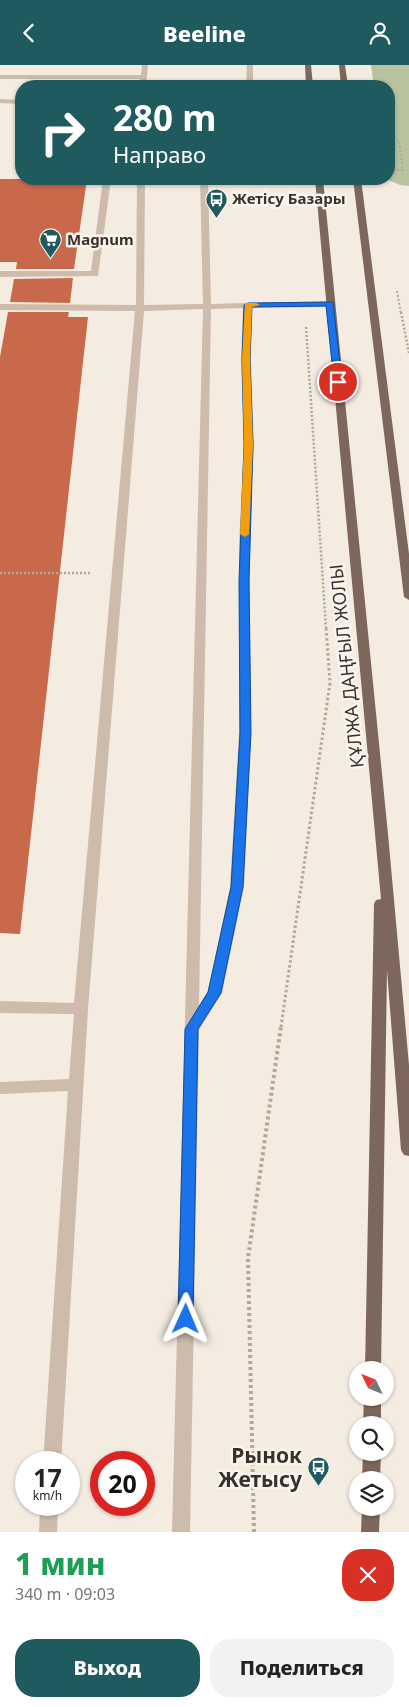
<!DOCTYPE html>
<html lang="ru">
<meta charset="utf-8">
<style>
body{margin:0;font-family:"Noto Sans",sans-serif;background:#f2f2f2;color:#222;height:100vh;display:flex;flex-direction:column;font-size:19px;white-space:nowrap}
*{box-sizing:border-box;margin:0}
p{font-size:16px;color:#767676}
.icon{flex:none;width:28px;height:28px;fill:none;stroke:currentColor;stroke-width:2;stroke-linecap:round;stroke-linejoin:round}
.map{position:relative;height:1467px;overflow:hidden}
.details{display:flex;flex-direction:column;background:#fff;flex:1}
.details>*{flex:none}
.hud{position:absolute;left:15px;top:15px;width:380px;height:105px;border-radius:20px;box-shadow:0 1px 4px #0004;background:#1f5a5e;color:#fff;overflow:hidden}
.needle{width:32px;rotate:313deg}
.controls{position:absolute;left:349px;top:1296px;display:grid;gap:10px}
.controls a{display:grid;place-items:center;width:45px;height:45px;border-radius:50%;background:#fff;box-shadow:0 1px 4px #0004;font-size:25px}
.speed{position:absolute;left:15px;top:1386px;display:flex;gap:10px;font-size:25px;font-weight:700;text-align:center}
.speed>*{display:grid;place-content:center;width:65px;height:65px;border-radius:50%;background:#fff;box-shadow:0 1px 4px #0004;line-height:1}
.speed small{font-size:12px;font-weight:400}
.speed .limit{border:8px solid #d22;background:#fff;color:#111}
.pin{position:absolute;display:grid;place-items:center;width:42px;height:42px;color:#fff;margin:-21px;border:2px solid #fff;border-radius:50%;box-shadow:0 1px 5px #0007}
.me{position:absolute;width:55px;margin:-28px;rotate:1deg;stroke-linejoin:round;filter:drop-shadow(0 0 4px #0008)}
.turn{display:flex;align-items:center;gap:18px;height:105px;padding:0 15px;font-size:22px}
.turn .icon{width:65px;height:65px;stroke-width:2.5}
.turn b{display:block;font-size:35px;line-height:42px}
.round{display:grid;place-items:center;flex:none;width:52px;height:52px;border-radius:20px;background:#f2f2f2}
.head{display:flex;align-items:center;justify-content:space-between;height:85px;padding:0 15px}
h1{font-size:30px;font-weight:800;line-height:38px;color:#1e9e55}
.cta{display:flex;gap:10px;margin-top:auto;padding:10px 15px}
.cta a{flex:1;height:58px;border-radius:20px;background:#1f5a5e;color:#fff;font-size:20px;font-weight:800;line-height:58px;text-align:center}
.cta a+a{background:#f2f2f2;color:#222}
header{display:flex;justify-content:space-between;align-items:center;height:65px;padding:0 15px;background:#1f5a5e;color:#fff;font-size:22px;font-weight:800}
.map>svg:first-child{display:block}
</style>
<header><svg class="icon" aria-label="back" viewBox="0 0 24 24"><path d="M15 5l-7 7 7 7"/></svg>Beeline<svg class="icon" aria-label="person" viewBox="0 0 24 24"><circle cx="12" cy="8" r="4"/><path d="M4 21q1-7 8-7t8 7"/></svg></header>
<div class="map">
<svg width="409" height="1467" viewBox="0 0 409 1467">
<rect width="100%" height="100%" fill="#f4ebe1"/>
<polygon fill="#b8c4a0" points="371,0 409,0 409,121 400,120 386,114 389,114 389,21 374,21"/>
<g fill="#c8694b">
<polygon points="0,114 87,114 74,204 16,204 17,197 0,197"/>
<polygon points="73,213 70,238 10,237 14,214"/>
<polygon points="8,247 69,247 68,252 88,252 20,869 0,868 0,292"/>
</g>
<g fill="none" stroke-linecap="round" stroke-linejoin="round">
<g stroke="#b9a596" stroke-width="2" stroke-dasharray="2 2" stroke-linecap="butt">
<polyline points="389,75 399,75 403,105 389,106"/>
<polyline points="397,226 401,249"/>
</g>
<g stroke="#b9a596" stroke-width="2.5" stroke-dasharray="2 2" stroke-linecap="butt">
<polyline points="401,247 409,288"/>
<polyline points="306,262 326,563"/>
<polyline points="0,508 92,508"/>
</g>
<polyline stroke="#b9a596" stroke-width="3" stroke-dasharray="2.5 2.5" stroke-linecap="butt" points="281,962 330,618 326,562"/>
<polyline stroke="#b9a596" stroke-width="4" stroke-dasharray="3 3" stroke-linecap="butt" points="254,1467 248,1193 281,961"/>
<g fill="#cdbbac" fill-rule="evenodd">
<polygon points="142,0 148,0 146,21 140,21 140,14 0,14 0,10 141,10"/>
<polygon points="247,0 253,0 253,21 246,21"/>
<polygon points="0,34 21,35 21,39 0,38"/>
<polygon points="103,114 111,114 98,211 0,212 0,206 91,206"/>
<path d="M137,114H145L144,240L203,239L200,114H208L211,239L330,236L334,239L330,242L252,243L251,295L254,380L249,479L251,668L244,822L222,928L199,965L190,1467H172L203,244L144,246L88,944L61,1398H43L68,1026L0,1029V1017L69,1014L74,949L0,948V936L74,938L135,246L0,245V239L136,240ZM243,243L241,295L244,380L239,479V668L230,822L208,927L199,941L211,244Z"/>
<polygon points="40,1440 58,1440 57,1467 39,1467"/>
</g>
<g fill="#7d675c" fill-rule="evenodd">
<polygon points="305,0 311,0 313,21 306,21"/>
<polygon points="339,0 345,0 348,21 341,21"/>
<polygon points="315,114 323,114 388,769 409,1000 409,1091 404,1090 401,1085 387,905 381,1305 365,1305 374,839 376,835 381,834"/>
<polygon points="353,114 361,114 409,489 409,535 404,532"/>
<polygon points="364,1332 381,1332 381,1360 363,1360"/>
<polygon points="363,1388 381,1388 380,1415 362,1415"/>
<polygon points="362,1442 380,1442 379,1467 361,1467"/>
</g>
</g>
<polygon fill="#1a73e8" stroke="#114b97" points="333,237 342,317 338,320 334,317 326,241 252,242 250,294 253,380 249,516 251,668 243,822 221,928 198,964 193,1254 191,1259 186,1261 180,1259 178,1254 185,964 208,927 231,822 240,668 239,516 244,380 242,294 244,240 248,238"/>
<polygon fill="#f59e0b" points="245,238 256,238 260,240 252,242 250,294 253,380 249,469 245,472 240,469 244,380 242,294"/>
<defs>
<symbol id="bus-pin" viewBox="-11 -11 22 30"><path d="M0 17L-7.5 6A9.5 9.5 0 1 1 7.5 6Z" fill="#1f5a5e" stroke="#fbf5ee"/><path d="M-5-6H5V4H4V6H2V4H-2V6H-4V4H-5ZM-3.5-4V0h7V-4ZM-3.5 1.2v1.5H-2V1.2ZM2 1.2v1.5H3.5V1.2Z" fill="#fff"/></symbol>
<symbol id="supermarket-pin" viewBox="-11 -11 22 30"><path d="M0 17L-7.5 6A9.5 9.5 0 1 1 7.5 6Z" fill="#1f5a5e" stroke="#fbf5ee"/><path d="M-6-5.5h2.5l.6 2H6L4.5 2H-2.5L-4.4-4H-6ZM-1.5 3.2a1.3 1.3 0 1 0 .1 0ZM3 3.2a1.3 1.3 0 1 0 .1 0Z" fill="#fff"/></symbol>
</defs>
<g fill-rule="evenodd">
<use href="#bus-pin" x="204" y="122" width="25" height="34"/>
<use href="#supermarket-pin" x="38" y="162" width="25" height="34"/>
<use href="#bus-pin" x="306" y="1390" width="25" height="34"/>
</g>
<g text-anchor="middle" stroke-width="5" stroke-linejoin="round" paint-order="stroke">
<g font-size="15" font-weight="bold" fill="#3b302b" stroke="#fbf5ee" text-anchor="start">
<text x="232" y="139">Жетісу Базары</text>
<text x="67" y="180">Magnum</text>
</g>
<g font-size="18" fill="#3b302b" stroke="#fbf5ee">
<text transform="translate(347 601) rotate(-96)" y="6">ҚҰЛЖА ДАҢҒЫЛ ЖОЛЫ</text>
</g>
<g font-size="21" font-weight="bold" fill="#3b302b" stroke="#fbf5ee" text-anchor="end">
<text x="302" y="1398">Рынок<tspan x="302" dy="24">Жетысу</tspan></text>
</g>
</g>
</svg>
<div class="controls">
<a><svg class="needle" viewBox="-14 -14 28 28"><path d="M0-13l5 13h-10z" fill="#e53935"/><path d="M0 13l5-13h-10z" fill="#767676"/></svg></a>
<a><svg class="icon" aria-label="search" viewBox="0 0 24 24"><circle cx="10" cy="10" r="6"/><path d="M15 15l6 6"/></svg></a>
<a><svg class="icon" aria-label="layers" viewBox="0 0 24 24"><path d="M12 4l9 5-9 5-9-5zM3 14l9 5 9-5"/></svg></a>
</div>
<div class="speed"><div>17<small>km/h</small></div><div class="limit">20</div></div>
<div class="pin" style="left:338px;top:317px;background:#d93025"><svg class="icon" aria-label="arrive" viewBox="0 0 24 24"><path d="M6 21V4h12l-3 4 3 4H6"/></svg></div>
<svg class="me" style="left:186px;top:1254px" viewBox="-20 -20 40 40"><path d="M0-17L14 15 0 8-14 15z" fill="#1a73e8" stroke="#fff" stroke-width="4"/></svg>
<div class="hud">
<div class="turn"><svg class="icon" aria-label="right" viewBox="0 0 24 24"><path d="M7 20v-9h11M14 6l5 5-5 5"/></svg><div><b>280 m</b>Направо</div></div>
</div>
</div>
<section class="details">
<div class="head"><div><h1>1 мин</h1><p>340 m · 09:03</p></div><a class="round" style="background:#d93025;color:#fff"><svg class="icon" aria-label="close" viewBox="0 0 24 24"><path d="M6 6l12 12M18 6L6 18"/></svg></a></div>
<div class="cta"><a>Выход</a><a>Поделиться</a></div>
</section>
